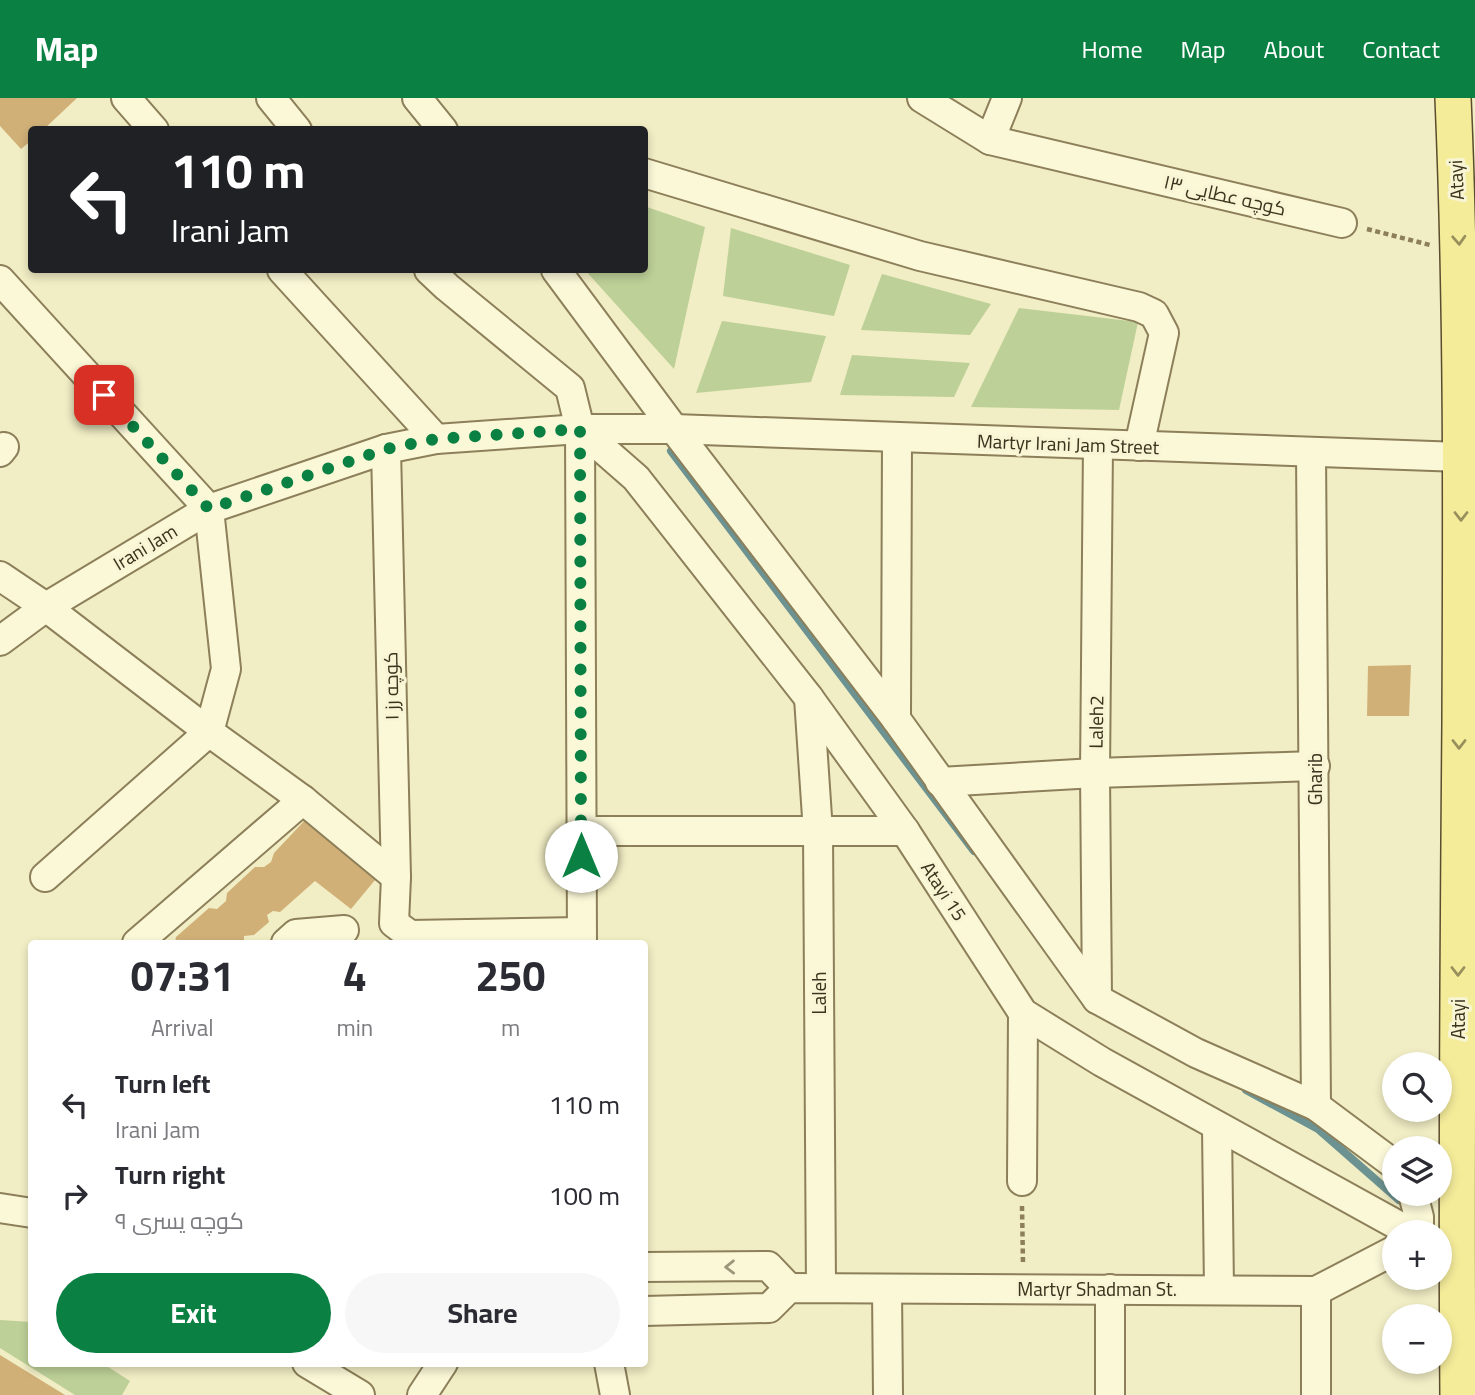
<!DOCTYPE html>
<meta charset="utf-8">
<style>
body{margin:0;font-family:Georgia,Cairo,serif;background:#f7f7f7;color:#2b2b33;height:100vh;display:flex;flex-direction:column;font-size:26px;white-space:nowrap}
*{box-sizing:border-box;margin:0}
p{font-size:23px;color:#7c7c81}
.icon{flex:none;width:38px;height:38px;fill:none;stroke:currentColor;stroke-width:2;stroke-linecap:round;stroke-linejoin:round}
.map{position:relative;flex:1;overflow:hidden}
.sheet{position:absolute;left:28px;top:842px;width:620px;height:427px;display:flex;flex-direction:column;background:#fff;border-radius:7px;box-shadow:0 4px 10px #0003}
.sheet>*{flex:none}
.guide{position:absolute;left:28px;top:28px;width:620px;height:147px;border-radius:7px;box-shadow:0 4px 10px #0003;background:#202124;color:#fff;overflow:hidden}
.tools{position:absolute;left:1382px;top:954px;display:grid;gap:14px}
.tools a{display:grid;place-items:center;width:70px;height:70px;border-radius:50%;background:#fff;box-shadow:0 4px 10px #0003;font-size:35px}
.pin{position:absolute;display:grid;place-items:center;width:60px;height:60px;color:#fff;margin:-30px;border-radius:14px;box-shadow:0 4px 10px #0006}
.me{position:absolute;width:77px;margin:-38px;rotate:0deg;stroke-linejoin:round;filter:drop-shadow(0 0 5px #0008)}
.turn{display:flex;align-items:center;gap:24px;height:147px;padding:0 28px;font-size:32px}
.turn .icon{width:91px;height:91px;stroke-width:2.5}
.turn b{display:block;font-size:49px;line-height:60px}
.eta{display:flex;justify-content:space-evenly;align-items:center;height:119px;text-align:center}
.eta b{font-size:42px;font-weight:700;line-height:49px}
.button{display:flex;gap:14px;margin-top:auto;padding:14px 28px}
.button a{flex:1;height:80px;border-radius:42px;background:#0b8043;color:#fff;font-size:28px;font-weight:700;line-height:80px;text-align:center}
.button a+a{background:#f7f7f7;color:#2b2b33}
ul{padding:0;list-style:none}
li{display:flex;align-items:center;gap:21px;height:91px;padding:0 28px}
li div{flex:1}
li b{display:block;font-size:26px}
li em{font-style:normal}
header{display:flex;align-items:center;gap:42px;box-sizing:border-box;height:98px;padding:0 35px;background:#0b8043;color:#fff}
header strong{font-size:33px}
nav{display:flex;gap:38px;margin-inline-start:auto;font-size:24px}
.map>svg:first-child{display:block}
</style>
<header>
<strong>Map</strong>
<nav><a>Home</a><a>Map</a><a>About</a><a>Contact</a></nav>
</header>
<div class="map">
<svg width="1475" height="1297" viewBox="0 0 1475 1297">
<rect width="100%" height="100%" fill="#f1edc4"/>
<g fill="#bdd097">
<polygon points="644,108 705,129 674,271 585,172 644,172"/>
<polygon points="731,130 850,167 834,218 723,198"/>
<polygon points="882,176 991,206 970,237 861,232"/>
<polygon points="1019,210 1138,224 1119,312 971,309"/>
<polygon points="722,223 826,238 811,284 696,295"/>
<polygon points="852,257 970,265 954,299 840,297"/>
<polygon points="0,1222 31,1224 32,1265 102,1265 130,1283 122,1297 75,1297 0,1250"/>
</g>
<g fill="none" stroke-linecap="round" stroke-linejoin="round">
<g stroke="#6c9391" stroke-width="8">
<polyline points="671,353 974,753"/>
<polyline points="1246,992 1318,1031 1399,1102"/>
</g>
</g>
<g fill="#d1b078">
<polygon points="0,0 77,0 43,32 32,32 32,42 21,51 0,28"/>
<polygon points="1411,567 1409,618 1367,618 1368,568"/>
<polygon points="307,720 380,776 351,811 315,783 280,814 273,813 267,817 269,824 254,837 244,838 244,845 175,845 176,839 209,810 217,811 226,803 227,795 255,769 264,769 271,764 274,755"/>
<polygon points="0,1257 65,1297 0,1297"/>
</g>
<g fill="none" stroke-linecap="round" stroke-linejoin="round">
<defs>
<g id="minor">
<polyline points="126,0 154,32"/>
<polyline points="271,0 297,32"/>
<polyline points="417,0 443,32"/>
<polyline points="922,0 990,42 1342,125"/>
<polyline points="990,42 1007,0"/>
<polyline points="644,75 920,158 1139,209 1154,216 1164,235 1139,348"/>
<polyline points="282,172 436,341"/>
<polyline points="429,172 447,189 570,290 580,331 582,845"/>
<polyline points="556,172 674,331 896,621 1097,901 1196,955 1316,1008 1395,1067"/>
<polyline points="0,182 209,411 226,571 209,634 45,779"/>
<polyline points="580,331 636,380 809,600 905,733 1023,915 1102,964 1410,1134"/>
<polyline points="386,351 396,779 394,825 410,837 581,834"/>
<polyline points="0,354 4,349"/>
<polyline points="1311,354 1316,1008"/>
<polyline points="0,478 46,509 209,634 303,702 396,779"/>
<polyline points="0,543 46,509 209,411 386,351 436,341 580,331 674,331 1461,359"/>
<polyline points="809,600 818,734 821,1190"/>
<polyline points="896,621 897,340"/>
<polyline points="940,684 1095,675 1315,668"/>
<polyline points="581,733 905,733"/>
<polyline points="137,845 303,702"/>
<polyline points="286,845 296,836 344,832"/>
<polyline points="1097,901 1095,675 1098,347"/>
<polyline points="1217,1029 1219,1192"/>
<polyline points="1022,1083 1023,915"/>
<polyline points="1413,1096 1419,1119 1419,1134"/>
<polyline points="0,1110 32,1115"/>
<polyline points="644,1169 768,1168 789,1190"/>
<polyline points="887,1191 888,1297"/>
<polyline points="1110,1191 1110,1297"/>
<polyline points="644,1213 769,1210 789,1190 1316,1193 1395,1152"/>
<polyline points="307,1265 360,1297"/>
<polyline points="609,1265 615,1297"/>
<polyline points="422,1297 443,1265"/>
<polyline points="1316,1297 1316,1193"/>
</g>
<path id="major" d="M1453,0C1462,209 1461,417 1460,626C1458,849 1456,1073 1458,1297"/>
</defs>
<use href="#minor" stroke="#8c7f59" stroke-width="32"/>
<use href="#major" stroke="#5a4c2e" stroke-width="38"/>
<g stroke="#8c7f59" stroke-width="4.5" stroke-dasharray="5 3.5" stroke-linecap="butt">
<polyline points="1367,131 1430,147"/>
<polyline points="1022,1108 1023,1166"/>
</g>
<use href="#minor" stroke="#fbf8d8" stroke-width="28"/>
<use href="#major" stroke="#f5ec9a" stroke-width="35"/>
</g>
<defs><path id="oneway-chevron" d="M-2-3.5L2.5 0L-2 3.5" fill="none" stroke-width="1.6" stroke-linecap="round" stroke-linejoin="round" transform="scale(1.75)"/></defs>
<g stroke="#98905c">
<use href="#oneway-chevron" transform="translate(1459 142) rotate(87)"/>
<use href="#oneway-chevron" transform="translate(1461 418) rotate(90)"/>
<use href="#oneway-chevron" transform="translate(1459 646) rotate(90)"/>
<use href="#oneway-chevron" transform="translate(1458 873) rotate(90)"/>
</g>
<use stroke="#9c967b" href="#oneway-chevron" transform="translate(730 1169) rotate(179)"/>
<g fill="none" stroke-linecap="round" stroke-linejoin="round">
<polyline stroke="#0b8043" stroke-width="12" stroke-dasharray="0 21.6" points="104,297 209,411 386,351 436,341 580,331 581,758"/>
</g>
<g text-anchor="middle" stroke-width="6" stroke-linejoin="round" paint-order="stroke">
<g font-size="19" fill="#3c331e" stroke="#f7f5d4">
<text transform="translate(1456 82) rotate(-93)" y="7">Atayi</text>
<text transform="translate(1225 97) rotate(13)" y="7">کوچه عطایی ۱۳</text>
<text transform="translate(1068 346) rotate(2)" y="7">Martyr Irani Jam Street</text>
<text transform="translate(145 449) rotate(-31)" y="7">Irani Jam</text>
<text transform="translate(391 588) rotate(-91)" y="7">کوچه رز ۱</text>
<text transform="translate(1096 624) rotate(-89)" y="7">Laleh2</text>
<text transform="translate(1315 681) rotate(-90)" y="7">Gharib</text>
<text transform="translate(944 793) rotate(57)" y="7">Atayi 15</text>
<text transform="translate(819 895) rotate(-90)" y="7">Laleh</text>
<text transform="translate(1458 921) rotate(-90)" y="7">Atayi</text>
<text x="1097" y="1198">Martyr Shadman St.</text>
</g>
</g>
</svg>
<div class="tools">
<a><svg class="icon" aria-label="search" viewBox="0 0 24 24"><circle cx="10" cy="10" r="6"/><path d="M15 15l6 6"/></svg></a>
<a><svg class="icon" aria-label="layers" viewBox="0 0 24 24"><path d="M12 4l9 5-9 5-9-5zM3 14l9 5 9-5"/></svg></a>
<a>+</a>
<a>−</a>
</div>
<div class="pin" style="left:104px;top:297px;background:#d93025"><svg class="icon" aria-label="arrive" viewBox="0 0 24 24"><path d="M6 21V4h12l-3 4 3 4H6"/></svg></div>
<svg class="me" style="left:581px;top:758px" viewBox="-20 -20 40 40"><circle r="19" fill="#fff"/><path d="M0-13L10 11 0 6-10 11z" fill="#0b8043"/></svg>
<div class="guide">
<div class="turn"><svg class="icon" aria-label="left" viewBox="0 0 24 24"><path d="M17 20v-9H6M10 6l-5 5 5 5"/></svg><div><b>110 m</b>Irani Jam</div></div>
</div>
<section class="sheet">
<div class="eta">
<div><b>07:31</b><p>Arrival</p></div>
<div><b>4</b><p>min</p></div>
<div><b>250</b><p>m</p></div>
</div>
<ul>
<li><svg class="icon" aria-label="left" viewBox="0 0 24 24"><path d="M17 20v-9H6M10 6l-5 5 5 5"/></svg><div><b>Turn left</b><p>Irani Jam</p></div><em>110 m</em></li>
<li><svg class="icon" aria-label="right" viewBox="0 0 24 24"><path d="M7 20v-9h11M14 6l5 5-5 5"/></svg><div><b>Turn right</b><p>کوچه یسری ۹</p></div><em>100 m</em></li>
</ul>
<div class="button"><a>Exit</a><a>Share</a></div>
</section>
</div>
